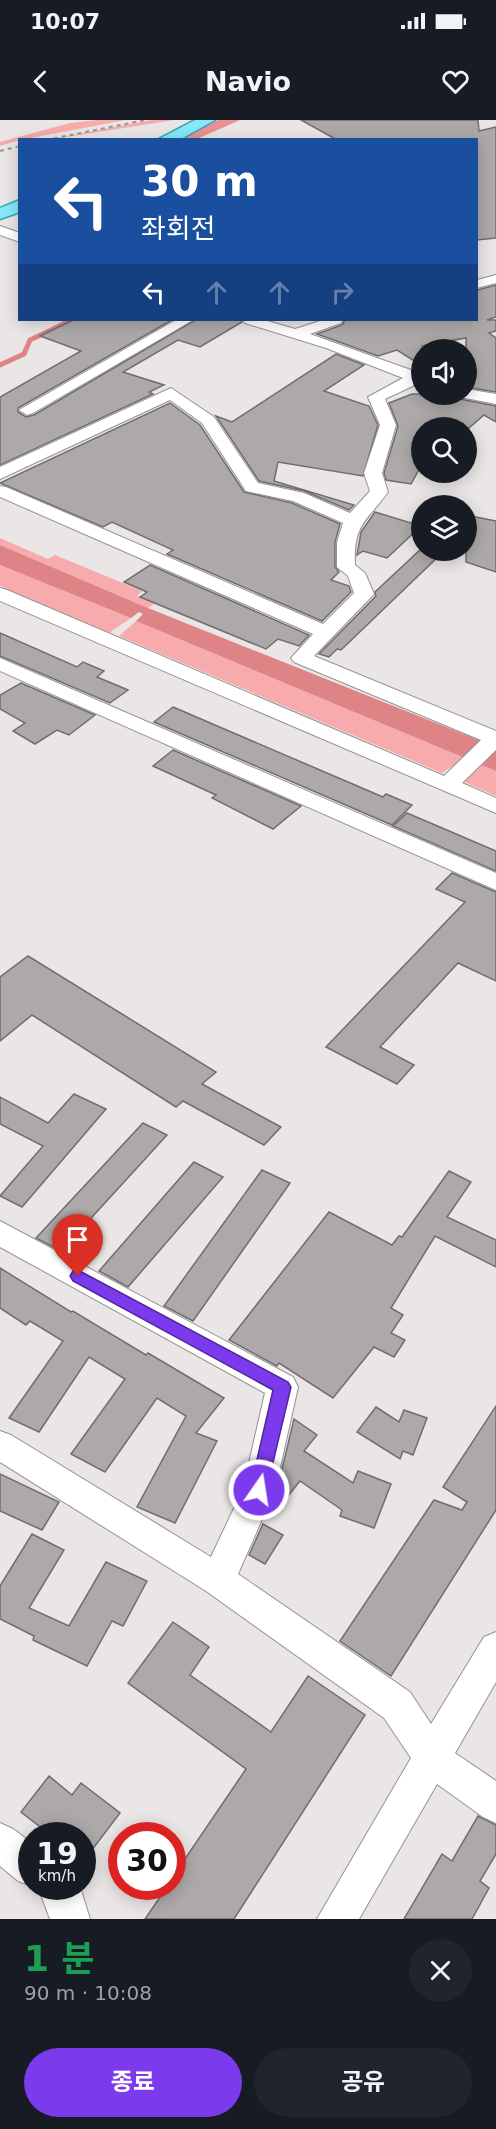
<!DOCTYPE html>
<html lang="ko">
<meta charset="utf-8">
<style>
body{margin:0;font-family:"DejaVu Sans","Noto Sans KR",sans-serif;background:#20242c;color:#f1f3f6;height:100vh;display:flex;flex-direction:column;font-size:22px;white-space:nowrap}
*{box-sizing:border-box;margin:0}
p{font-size:20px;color:#9ea1a6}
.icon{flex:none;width:33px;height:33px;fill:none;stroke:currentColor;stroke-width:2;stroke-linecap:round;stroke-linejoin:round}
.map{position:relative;height:1799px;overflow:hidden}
.panel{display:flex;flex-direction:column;background:#171b24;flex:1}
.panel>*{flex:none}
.guide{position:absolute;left:18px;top:18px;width:460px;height:183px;border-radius:0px;box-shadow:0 3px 15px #0003;background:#1a4fa0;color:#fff;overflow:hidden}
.fabs{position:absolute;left:411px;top:219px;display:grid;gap:12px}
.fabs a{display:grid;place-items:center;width:66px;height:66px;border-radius:50%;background:#171b24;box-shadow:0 3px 15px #0003;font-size:30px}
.speed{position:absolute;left:18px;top:1702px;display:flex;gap:12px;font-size:30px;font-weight:700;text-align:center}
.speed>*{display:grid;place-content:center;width:78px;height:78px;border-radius:50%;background:#171b24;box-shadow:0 3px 15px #0003;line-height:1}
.speed small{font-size:15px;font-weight:400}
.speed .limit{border:9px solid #d22;background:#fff;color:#111}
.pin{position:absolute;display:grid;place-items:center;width:51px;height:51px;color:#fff;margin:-62px -26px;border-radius:50% 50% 50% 0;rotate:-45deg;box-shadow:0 0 6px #0007}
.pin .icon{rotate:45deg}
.me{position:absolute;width:66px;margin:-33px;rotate:13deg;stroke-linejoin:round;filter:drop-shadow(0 0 4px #0008)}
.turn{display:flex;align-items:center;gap:21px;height:126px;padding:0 24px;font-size:27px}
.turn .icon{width:78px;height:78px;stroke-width:2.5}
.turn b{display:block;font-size:42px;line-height:51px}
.lanes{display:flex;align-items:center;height:57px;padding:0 24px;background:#0003;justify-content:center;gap:30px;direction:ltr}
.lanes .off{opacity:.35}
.round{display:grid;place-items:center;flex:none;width:63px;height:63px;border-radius:32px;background:#20242c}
.summary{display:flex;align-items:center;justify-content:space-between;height:102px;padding:0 24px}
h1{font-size:36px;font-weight:700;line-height:45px;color:#1e9e55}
.cta{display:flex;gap:12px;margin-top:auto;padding:12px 24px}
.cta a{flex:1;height:69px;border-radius:36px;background:#7c3aed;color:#fff;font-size:24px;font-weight:700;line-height:69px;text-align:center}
.cta a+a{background:#20242c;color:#f1f3f6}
.status{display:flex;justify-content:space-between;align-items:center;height:42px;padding:0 30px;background:#171b24;direction:ltr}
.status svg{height:16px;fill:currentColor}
header{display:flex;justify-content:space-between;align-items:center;height:78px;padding:0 24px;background:#171b24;font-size:27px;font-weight:700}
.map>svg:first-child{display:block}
</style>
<div class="status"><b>10:07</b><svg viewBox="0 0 49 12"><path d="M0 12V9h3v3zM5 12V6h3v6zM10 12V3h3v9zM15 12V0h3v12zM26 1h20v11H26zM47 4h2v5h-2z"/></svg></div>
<header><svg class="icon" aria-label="back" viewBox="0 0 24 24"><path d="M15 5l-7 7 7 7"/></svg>Navio<svg class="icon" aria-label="heart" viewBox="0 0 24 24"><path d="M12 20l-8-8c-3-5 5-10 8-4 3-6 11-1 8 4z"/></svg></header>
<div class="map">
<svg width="496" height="1799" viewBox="0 0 496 1799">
<rect width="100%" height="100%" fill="#eae6e6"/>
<g fill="#f8abad">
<polygon points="96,0 126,0 20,20 0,26 0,22 70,3"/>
<polygon points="151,0 175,0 53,19"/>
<polygon points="0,418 48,439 55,435 142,471 137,476 154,484 148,488 0,425"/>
<polygon points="0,445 131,498 109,513 0,466"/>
<polygon points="136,501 465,638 442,653 119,516"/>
<polygon points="475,642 496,651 496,676 460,660"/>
</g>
<polygon fill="#ec9093" points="218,0 240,0 197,19 174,20"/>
<polygon fill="#de8386" points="0,425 148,488 496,627 496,651 136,501 143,494 139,492 131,498 0,445"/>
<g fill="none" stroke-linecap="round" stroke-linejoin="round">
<polyline stroke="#de8386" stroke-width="4" points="44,213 70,200"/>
<polyline stroke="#de8386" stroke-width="5" points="0,245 24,234 30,220 47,212"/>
</g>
<g fill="#ada9a9" stroke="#716d6d" stroke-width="1.5">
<polygon points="301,0 478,0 479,11 496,7 496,118 477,120 477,20 337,20"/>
<polygon points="496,165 496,197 487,200 496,200 496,211 489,213 496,218 496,272 466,267 466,218 422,226 422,246 397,230 378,236 317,214 342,205 345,200 477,200 477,170"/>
<polygon points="73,200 172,200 18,288 18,292 26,297 34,295 195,200 241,200 242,202 200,227 178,220 123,252 164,265 149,272 153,274 0,345 0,277 81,231 40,216"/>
<polygon points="336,234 364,245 324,271 369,286 378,305 363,356 278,342 274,361 354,385 349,390 304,371 259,361 216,296 232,302"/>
<polygon points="412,274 456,274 460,279 496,286 496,302 484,295 469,308 422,308 422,344 411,364 386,360 384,353 398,306 389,283"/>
<polygon points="170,283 200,305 244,372 292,383 340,404 335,422 335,447 339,452 331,460 349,466 351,472 322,501 167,434 173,430 112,402 103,407 0,363"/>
<polygon points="375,392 421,406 387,438 363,431 357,435 361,412"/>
<polygon points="466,395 496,401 496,452 466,442"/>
<polygon points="422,428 422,430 443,432 341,530 337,529 329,537 319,534 376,476 375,472"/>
<polygon points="150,445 309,515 299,526 278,519 266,529 140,477 147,472 124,462"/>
<polygon points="0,513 77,547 83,542 104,551 97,557 128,570 110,583 0,536"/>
<polygon points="21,563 95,595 69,615 57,610 35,624 13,611 25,603 0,589 0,575"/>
<polygon points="173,587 383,677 386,674 412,685 392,705 154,602"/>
<polygon points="173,630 301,686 273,709 212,678 216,675 153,646"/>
<polygon points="407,693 496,731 496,751 393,706"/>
<polygon points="452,753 496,772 496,861 458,843 380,927 414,945 397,964 326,927 465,782 436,769"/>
<polygon points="28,836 216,952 202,964 281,1007 264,1025 183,981 176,987 32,895 0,921 0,857"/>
<polygon points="74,974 106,989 22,1087 0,1076 43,1026 0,1004 0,977 48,1003"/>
<polygon points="143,1003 167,1015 61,1131 36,1118"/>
<polygon points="194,1042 223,1057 128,1167 99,1151"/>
<polygon points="262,1050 290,1063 193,1201 164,1186"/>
<polygon points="449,1051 471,1062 447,1097 496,1120 496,1147 435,1116 391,1188 403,1195 391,1213 405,1220 394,1237 374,1227 333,1278 279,1243 277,1246 229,1220 329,1092 392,1125 399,1116 402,1117"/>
<polygon points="0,1148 71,1192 73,1191 146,1235 148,1233 224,1278 196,1313 217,1321 175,1403 137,1387 186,1296 157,1278 105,1352 71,1334 125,1259 89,1237 39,1312 9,1298 63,1221 30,1201 26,1205 0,1188"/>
<polygon points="496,1286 496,1390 391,1556 340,1521 434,1380 462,1390 467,1382 443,1367"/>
<polygon points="376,1287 399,1302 404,1290 427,1298 413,1335 403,1331 400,1339 357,1312"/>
<polygon points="294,1299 317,1315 304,1331 353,1363 358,1351 391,1364 374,1408 340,1396 342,1390 300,1361 278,1388 271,1384 277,1370"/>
<polygon points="0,1354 59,1382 42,1410 0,1391"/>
<polygon points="263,1404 283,1415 265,1444 249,1435"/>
<polygon points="32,1414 64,1430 29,1488 69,1506 106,1442 147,1461 123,1506 112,1501 87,1546 33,1520 34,1516 0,1499 0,1466"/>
<polygon points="173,1502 209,1527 190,1555 271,1612 308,1556 365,1595 234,1799 145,1799 167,1767 172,1767 172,1758 246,1649 128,1563"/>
<polygon points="49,1656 72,1675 81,1663 120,1693 82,1743 82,1716 52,1716 21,1692"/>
<polygon points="478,1696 496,1705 496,1734 480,1761 489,1768 472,1799 404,1799 442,1734 452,1741"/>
</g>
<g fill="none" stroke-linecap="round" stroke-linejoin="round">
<defs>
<g id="minor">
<polygon points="0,106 20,113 20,122 0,115"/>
<polygon points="496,155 496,163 477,168 477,160"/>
<polygon points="176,200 193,200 33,293 27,295 19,290"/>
<path d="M243,200H264L295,209L323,200H343L341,203L310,214L422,254V265L417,264L385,279L396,305L382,353L388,372C367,401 353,404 355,445L365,453L374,474L314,536L496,611V630L462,663L496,678V693L0,481V468L7,470L444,656L481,620L294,542L291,538L313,514L0,377V366L6,367L323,504L354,473L348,456L337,447V422L343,403L293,381L246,371L202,303L170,280L0,359V347L171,268L214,297L258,363L304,373L350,393L370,371L364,353L380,305L368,277L403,258L326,228L245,203Z"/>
<polygon points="466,269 496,274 496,284 460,277 458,274 466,274"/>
<polygon points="0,538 496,753 496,770 0,551"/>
<polygon points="0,1101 293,1257 298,1267 275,1370 238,1454 410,1572 431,1604 484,1517 496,1512 496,1562 455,1633 496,1661 496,1703 483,1697 437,1664 359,1799 317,1799 411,1638 384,1598 206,1471 0,1342 0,1311 11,1315 211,1437 243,1369 265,1273 0,1127"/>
<polygon points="0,1703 13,1709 32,1723 32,1766 18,1761 0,1746"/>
<polygon points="38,1767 80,1767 90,1799 50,1799"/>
</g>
<g id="major">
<polygon points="195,0 215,0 179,20 157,20"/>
<polygon points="20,80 20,92 0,99 0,88"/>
</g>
</defs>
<use href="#minor" stroke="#969292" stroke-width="2"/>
<use href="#major" stroke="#38a3b2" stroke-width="3"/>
<use href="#minor" fill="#fff" fill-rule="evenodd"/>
<use href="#major" fill="#86e9f7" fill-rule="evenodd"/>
<g stroke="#989595" stroke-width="2" stroke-dasharray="4 4" stroke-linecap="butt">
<polyline points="46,20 145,0"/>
<polyline points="0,31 20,26"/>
</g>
</g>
<polygon fill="#7c3aed" stroke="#51269a" stroke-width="1.5" points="78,1150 288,1262 291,1267 265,1376 259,1378 253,1376 250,1370 273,1270 73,1161 70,1156 73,1151"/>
</svg>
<div class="fabs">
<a><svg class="icon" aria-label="sound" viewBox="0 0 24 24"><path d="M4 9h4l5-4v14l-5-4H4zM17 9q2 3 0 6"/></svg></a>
<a><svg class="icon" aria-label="search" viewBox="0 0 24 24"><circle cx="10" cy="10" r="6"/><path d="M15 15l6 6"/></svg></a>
<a><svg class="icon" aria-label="layers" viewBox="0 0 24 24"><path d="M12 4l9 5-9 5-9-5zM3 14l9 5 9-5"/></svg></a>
</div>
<div class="speed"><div>19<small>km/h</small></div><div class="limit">30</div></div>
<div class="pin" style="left:78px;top:1156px;background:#d93025"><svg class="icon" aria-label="arrive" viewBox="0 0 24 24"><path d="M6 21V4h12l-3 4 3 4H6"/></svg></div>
<svg class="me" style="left:259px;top:1370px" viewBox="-20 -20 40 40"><circle r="17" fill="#7c3aed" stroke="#fff" stroke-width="3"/><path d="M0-11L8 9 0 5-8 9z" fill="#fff"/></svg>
<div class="guide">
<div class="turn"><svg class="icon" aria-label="left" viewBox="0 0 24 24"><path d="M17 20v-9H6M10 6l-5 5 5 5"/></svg><div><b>30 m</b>좌회전</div></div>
<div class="lanes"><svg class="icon" aria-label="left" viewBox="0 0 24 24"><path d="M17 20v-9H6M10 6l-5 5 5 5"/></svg><svg class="icon off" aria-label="ahead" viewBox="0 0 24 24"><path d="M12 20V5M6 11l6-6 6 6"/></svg><svg class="icon off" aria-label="ahead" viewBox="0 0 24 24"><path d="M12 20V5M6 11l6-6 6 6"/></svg><svg class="icon off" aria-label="right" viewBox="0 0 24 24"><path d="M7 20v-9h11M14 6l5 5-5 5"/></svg></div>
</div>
</div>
<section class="panel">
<div class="summary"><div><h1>1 분</h1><p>90 m · 10:08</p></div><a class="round"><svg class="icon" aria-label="close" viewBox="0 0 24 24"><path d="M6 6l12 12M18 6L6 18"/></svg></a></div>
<div class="cta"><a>종료</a><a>공유</a></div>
</section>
